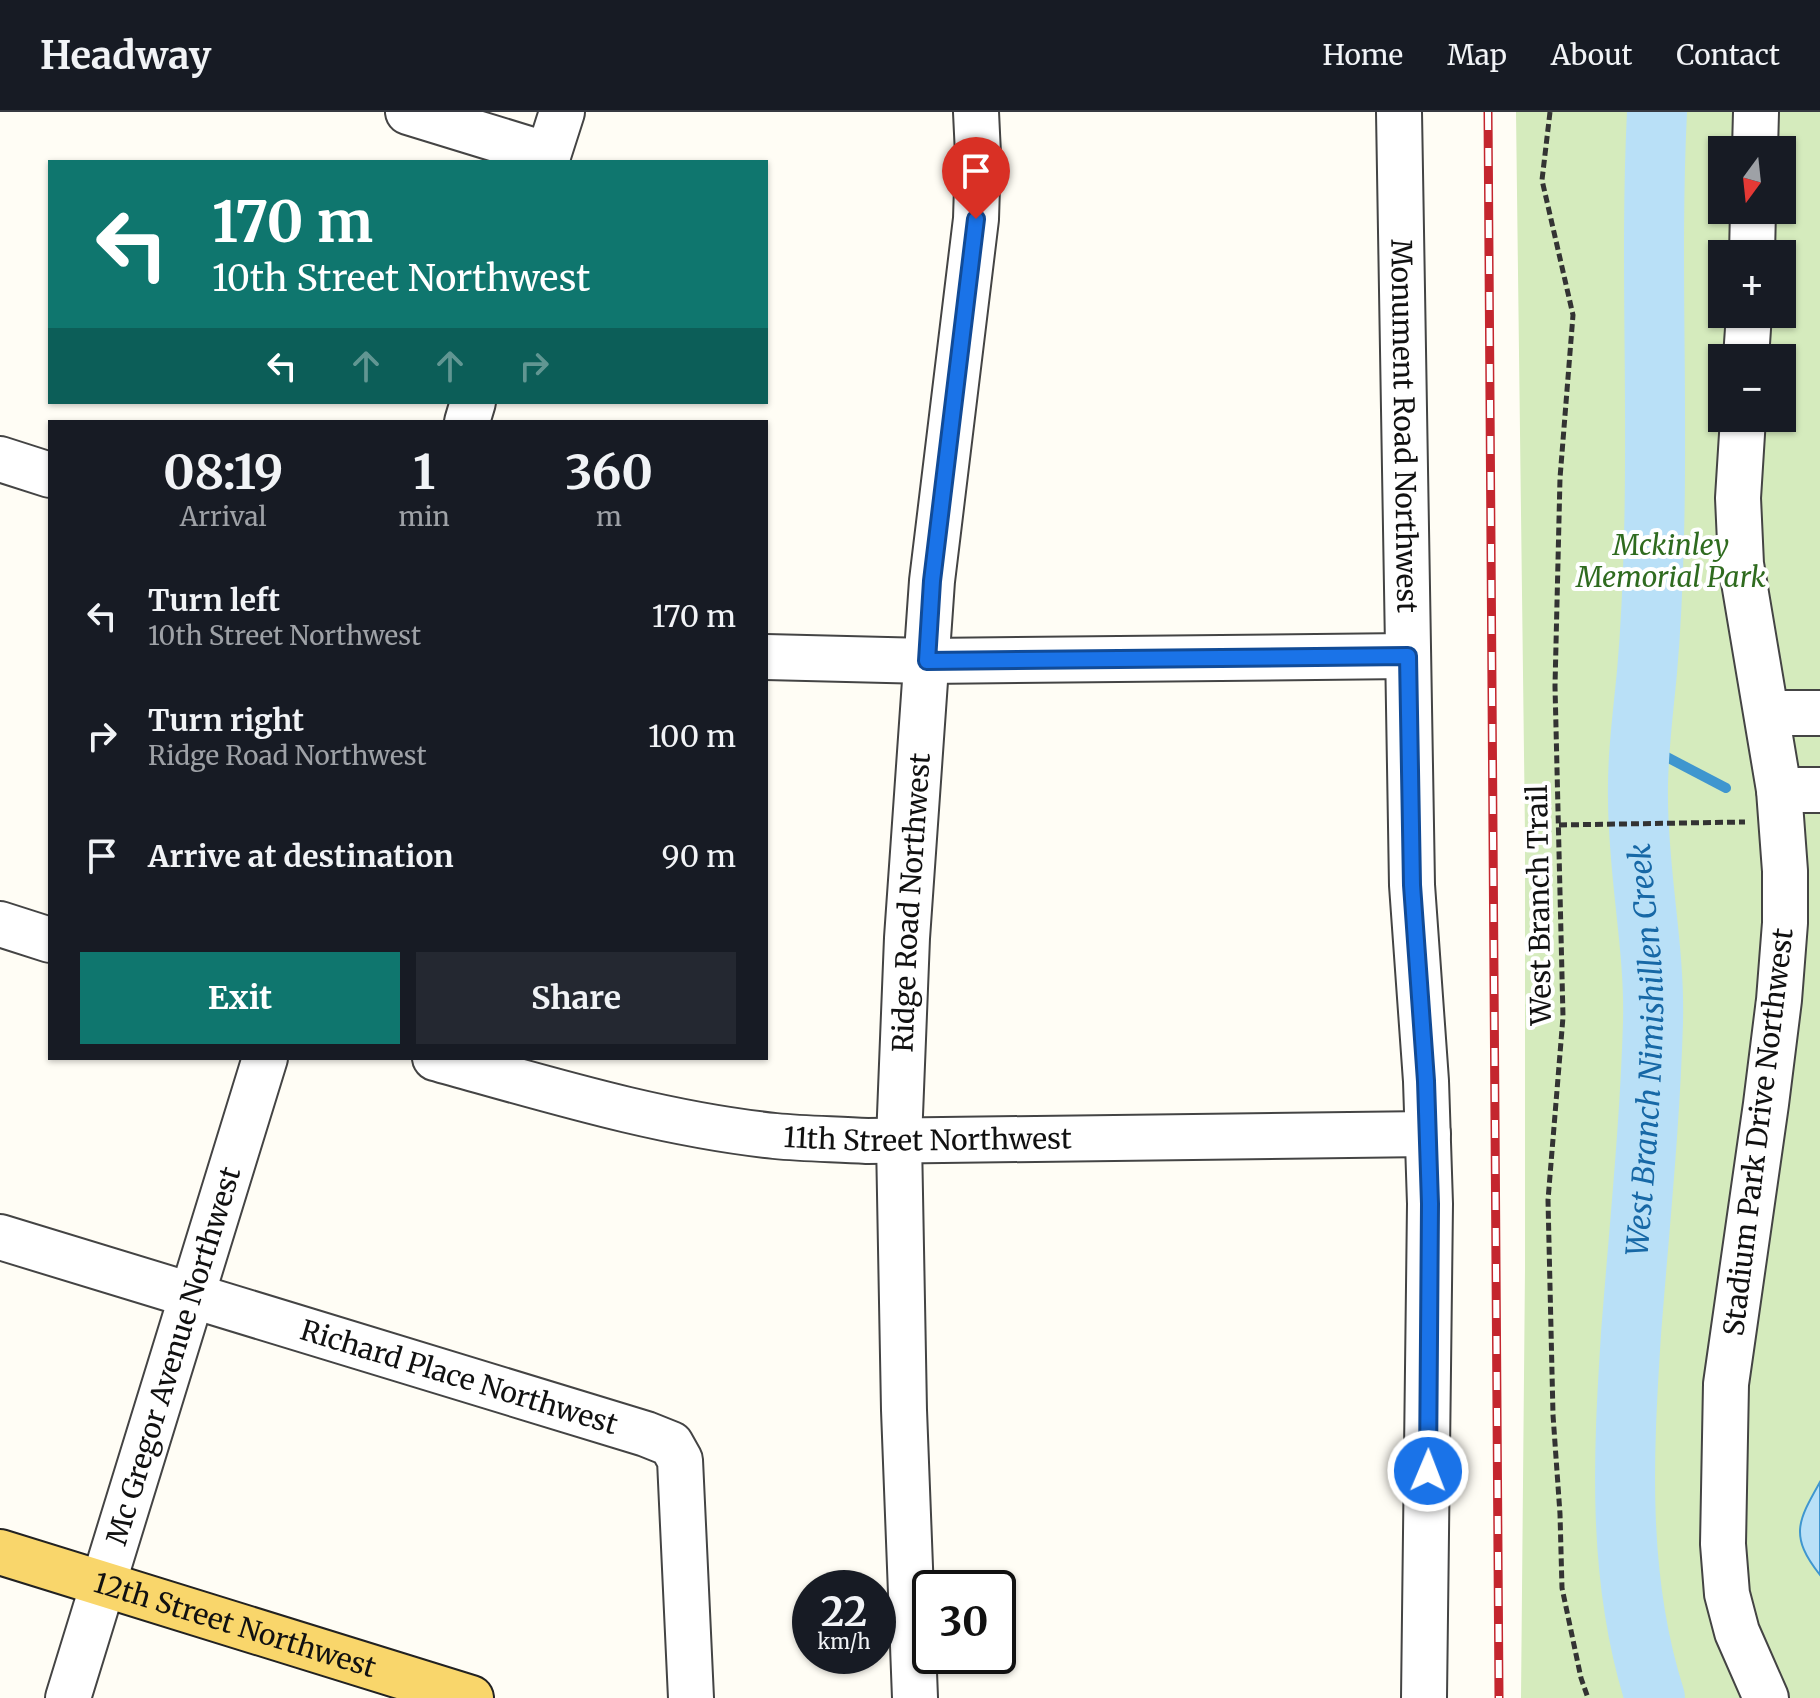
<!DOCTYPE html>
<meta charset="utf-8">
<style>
body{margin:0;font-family:Merriweather,serif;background:#242831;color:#f1f3f6;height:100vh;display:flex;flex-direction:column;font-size:30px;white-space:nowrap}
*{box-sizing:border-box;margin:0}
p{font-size:26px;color:#9ea1a6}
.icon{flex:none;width:44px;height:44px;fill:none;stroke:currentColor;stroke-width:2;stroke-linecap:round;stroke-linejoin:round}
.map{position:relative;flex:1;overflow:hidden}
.details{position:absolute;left:48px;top:308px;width:720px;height:640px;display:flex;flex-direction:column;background:#171b24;border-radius:0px;box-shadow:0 2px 6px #0004}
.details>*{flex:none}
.hud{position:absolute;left:48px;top:48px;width:720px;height:244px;border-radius:0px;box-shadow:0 2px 6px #0004;background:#0f766e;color:#fff;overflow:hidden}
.needle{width:52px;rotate:195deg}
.buttons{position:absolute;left:1708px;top:24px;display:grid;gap:16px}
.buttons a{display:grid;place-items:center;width:88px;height:88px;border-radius:0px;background:#171b24;box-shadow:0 2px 6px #0004;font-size:40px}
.speed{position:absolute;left:792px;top:1458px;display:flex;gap:16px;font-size:40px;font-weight:700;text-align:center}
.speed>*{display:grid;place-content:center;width:104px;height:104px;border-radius:50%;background:#171b24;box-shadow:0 2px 6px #0004;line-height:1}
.speed small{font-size:20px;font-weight:400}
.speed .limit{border:4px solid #111;border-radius:12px;background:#fff;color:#111}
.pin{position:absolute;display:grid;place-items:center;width:68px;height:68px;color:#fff;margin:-82px -34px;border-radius:50% 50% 50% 0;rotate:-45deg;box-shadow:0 0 8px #0007}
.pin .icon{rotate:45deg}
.me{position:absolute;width:88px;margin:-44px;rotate:1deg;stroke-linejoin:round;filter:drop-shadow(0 0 6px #0008)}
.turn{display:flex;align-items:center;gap:28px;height:168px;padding:0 32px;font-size:36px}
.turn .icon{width:104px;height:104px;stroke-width:2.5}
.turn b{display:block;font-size:56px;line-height:68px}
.lanes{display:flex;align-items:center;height:76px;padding:0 32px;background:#0003;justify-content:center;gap:40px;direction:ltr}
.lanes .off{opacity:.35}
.eta{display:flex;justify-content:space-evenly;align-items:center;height:136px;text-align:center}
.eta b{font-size:48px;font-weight:700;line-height:56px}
.action{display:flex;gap:16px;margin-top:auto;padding:16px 32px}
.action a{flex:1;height:92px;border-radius:0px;background:#0f766e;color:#fff;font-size:32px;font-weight:700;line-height:92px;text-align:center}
.action a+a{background:#242831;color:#f1f3f6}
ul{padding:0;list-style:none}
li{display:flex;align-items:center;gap:24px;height:120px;padding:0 32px}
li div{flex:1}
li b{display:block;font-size:30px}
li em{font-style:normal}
header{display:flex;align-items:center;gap:48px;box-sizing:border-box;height:112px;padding:0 40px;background:#171b24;border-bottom:2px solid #363941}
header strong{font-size:38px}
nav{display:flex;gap:44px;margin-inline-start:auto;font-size:28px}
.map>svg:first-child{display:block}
</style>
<header>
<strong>Headway</strong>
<nav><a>Home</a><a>Map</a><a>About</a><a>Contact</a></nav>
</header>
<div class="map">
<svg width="1820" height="1586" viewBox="0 0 1820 1586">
<rect width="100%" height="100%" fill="#fffdf5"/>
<path fill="#d5ebbd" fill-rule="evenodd" d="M1516,0H1820V1586H1521L1525,1157V722ZM1722,38H1782V98H1722ZM1722,142H1782V202H1722ZM1722,246H1782V306H1722Z"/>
<path fill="#b9e0f7" stroke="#3f96cf" stroke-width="2" d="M1820,1370V1463C1789,1424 1798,1409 1820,1370Z"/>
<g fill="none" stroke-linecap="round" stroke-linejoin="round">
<polyline stroke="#3f96cf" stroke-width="10" points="1640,631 1726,676"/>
<path stroke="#b9e0f7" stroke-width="60" id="s1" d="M1655,1586C1617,1467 1623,1345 1631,1222C1639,1118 1650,1014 1653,910C1655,836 1638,762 1638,687C1637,645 1643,602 1647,560C1651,514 1653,469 1654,424C1658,283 1650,141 1657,0"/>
<defs>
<g id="minor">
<polyline points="408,0 548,43"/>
<path id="s2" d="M1399,0L1412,773L1426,969L1430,1092L1424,1586"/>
<polyline points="1755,38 1756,0"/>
<polyline points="546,50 562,0"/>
<polyline points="1752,142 1753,98"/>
<polyline points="1746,246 1749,202"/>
<polyline points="1743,306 1738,386 1741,452 1779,678 1785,759 1785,811 1779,888 1766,992 1726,1272 1723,1432 1727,1482 1737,1520 1766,1586"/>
<polyline points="467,310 473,290"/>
<polyline points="0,347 50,363"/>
<polyline points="766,545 927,549 1408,544"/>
<polyline points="1767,601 1820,601"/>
<polyline points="1779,678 1820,678"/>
<polyline points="0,812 50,828"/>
<path id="s3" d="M435,946C547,977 660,1012 775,1024C806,1027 837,1027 867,1029L1428,1022"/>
<path id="s4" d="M0,1125L646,1322L671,1332L680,1348L691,1586"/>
<path id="s5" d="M68,1586L265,946"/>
<path id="s6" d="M915,1586L904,1298L899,1028L907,826L932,469L976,107L978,42L976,0"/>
</g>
<g id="major">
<path id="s7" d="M0,1440L471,1586"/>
</g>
</defs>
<use href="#minor" stroke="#444" stroke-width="48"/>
<use href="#major" stroke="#222" stroke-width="48"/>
<g stroke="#333" stroke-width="5" stroke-dasharray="8 4" stroke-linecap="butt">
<polyline points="1550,0 1542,68 1573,203 1560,366 1555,574 1563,905 1548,1088 1553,1303 1560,1402 1562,1476 1581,1566 1588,1586"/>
<polyline points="1559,713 1745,710"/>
</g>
<use href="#minor" stroke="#fff" stroke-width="44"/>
<use href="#major" stroke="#f9d66b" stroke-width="44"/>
<defs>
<polyline id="rail" points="1488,0 1499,1586"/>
</defs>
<use href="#rail" stroke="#c4262e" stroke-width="9"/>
<use href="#rail" stroke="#fff" stroke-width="6" stroke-dasharray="18" stroke-linecap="butt"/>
</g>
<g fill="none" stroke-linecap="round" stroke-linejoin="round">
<defs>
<polyline id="route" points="976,107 932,469 927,549 1408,544 1412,773 1426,969 1430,1092 1428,1359"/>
</defs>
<use href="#route" stroke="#114b97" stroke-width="20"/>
<use href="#route" stroke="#1a73e8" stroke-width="14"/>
</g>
<g text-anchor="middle" stroke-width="8" stroke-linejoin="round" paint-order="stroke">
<g font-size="28" fill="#111" stroke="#fff">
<text dy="10" stroke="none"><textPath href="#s2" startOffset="314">Monument Road Northwest</textPath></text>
<text dy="10" stroke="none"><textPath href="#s6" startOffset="796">Ridge Road Northwest</textPath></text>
<text transform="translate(1539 793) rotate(-91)" y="10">West Branch Trail</text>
<text transform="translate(1758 1020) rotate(-83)" y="10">Stadium Park Drive Northwest</text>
<text dy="10" stroke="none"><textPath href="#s3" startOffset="502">11th Street Northwest</textPath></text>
<text dy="10" stroke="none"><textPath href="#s5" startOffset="358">Mc Gregor Avenue Northwest</textPath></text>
<text dy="10" stroke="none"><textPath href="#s4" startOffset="480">Richard Place Northwest</textPath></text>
<text dy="10" stroke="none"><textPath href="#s7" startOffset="246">12th Street Northwest</textPath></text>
</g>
<g font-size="28" font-style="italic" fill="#2f6b1f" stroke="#fff">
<text x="1671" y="443">Mckinley<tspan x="1671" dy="32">Memorial Park</tspan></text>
</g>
<g font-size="30" font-style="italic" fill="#1768a6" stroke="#fff">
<text dy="10" stroke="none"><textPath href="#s1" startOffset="652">West Branch Nimishillen Creek</textPath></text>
</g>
</g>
</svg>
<div class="buttons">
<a><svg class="needle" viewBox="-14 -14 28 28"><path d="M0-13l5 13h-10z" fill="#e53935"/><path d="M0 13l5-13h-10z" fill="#9ea1a6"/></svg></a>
<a>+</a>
<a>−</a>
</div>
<div class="speed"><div>22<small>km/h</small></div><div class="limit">30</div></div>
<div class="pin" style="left:976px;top:107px;background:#d93025"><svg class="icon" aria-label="arrive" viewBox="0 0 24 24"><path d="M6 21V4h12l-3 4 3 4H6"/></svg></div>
<svg class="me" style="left:1428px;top:1359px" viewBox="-20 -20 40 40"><circle r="17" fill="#1a73e8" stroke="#fff" stroke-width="3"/><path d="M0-11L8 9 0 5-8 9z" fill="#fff"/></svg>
<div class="hud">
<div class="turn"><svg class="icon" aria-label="left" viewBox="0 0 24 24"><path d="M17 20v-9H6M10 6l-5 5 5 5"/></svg><div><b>170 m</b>10th Street Northwest</div></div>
<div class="lanes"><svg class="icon" aria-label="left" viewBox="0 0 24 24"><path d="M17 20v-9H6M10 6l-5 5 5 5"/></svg><svg class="icon off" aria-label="ahead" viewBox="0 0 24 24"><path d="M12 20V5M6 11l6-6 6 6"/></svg><svg class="icon off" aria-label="ahead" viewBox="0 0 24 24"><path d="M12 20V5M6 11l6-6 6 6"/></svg><svg class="icon off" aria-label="right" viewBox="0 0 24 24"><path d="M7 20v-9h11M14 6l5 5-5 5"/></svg></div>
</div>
<section class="details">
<div class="eta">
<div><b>08:19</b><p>Arrival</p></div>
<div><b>1</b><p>min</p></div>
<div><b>360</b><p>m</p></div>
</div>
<ul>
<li><svg class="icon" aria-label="left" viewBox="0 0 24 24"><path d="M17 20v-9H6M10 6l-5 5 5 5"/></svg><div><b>Turn left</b><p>10th Street Northwest</p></div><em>170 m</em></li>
<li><svg class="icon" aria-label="right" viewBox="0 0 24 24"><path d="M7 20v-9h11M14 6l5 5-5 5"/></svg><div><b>Turn right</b><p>Ridge Road Northwest</p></div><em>100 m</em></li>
<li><svg class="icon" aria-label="arrive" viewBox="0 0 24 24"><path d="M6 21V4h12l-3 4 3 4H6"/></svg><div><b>Arrive at destination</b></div><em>90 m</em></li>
</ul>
<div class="action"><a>Exit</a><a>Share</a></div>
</section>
</div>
